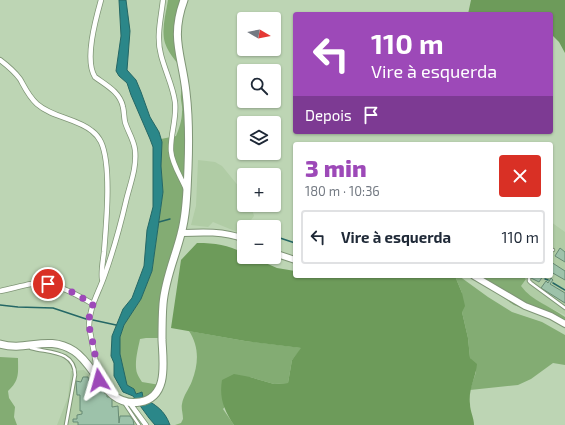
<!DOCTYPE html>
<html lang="pt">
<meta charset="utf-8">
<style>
body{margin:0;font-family:"Exo 2",sans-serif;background:#f2f2f3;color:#1f2937;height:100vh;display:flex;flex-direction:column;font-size:15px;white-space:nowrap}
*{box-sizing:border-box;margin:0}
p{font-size:13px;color:#747a83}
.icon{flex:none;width:22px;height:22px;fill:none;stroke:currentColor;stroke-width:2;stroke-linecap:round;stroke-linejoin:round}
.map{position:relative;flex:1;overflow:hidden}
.panel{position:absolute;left:293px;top:142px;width:260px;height:136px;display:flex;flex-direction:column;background:#fff;border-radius:4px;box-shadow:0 1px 3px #0004}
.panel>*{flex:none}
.hud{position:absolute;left:293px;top:12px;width:260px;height:122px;border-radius:4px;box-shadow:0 1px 3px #0004;background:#9d49b8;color:#fff;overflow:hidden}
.needle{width:26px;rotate:100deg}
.fabs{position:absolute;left:237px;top:12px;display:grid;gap:8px}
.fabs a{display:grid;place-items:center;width:44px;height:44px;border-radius:4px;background:#fff;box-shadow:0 1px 3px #0004;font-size:20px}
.pin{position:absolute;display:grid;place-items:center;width:34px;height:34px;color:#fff;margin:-17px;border:2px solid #fff;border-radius:50%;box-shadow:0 1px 4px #0007}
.me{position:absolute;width:44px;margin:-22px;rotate:352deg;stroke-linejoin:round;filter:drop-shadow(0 0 3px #0008)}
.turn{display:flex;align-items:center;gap:14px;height:84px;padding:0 12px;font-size:18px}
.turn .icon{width:52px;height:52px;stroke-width:2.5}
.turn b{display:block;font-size:28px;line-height:34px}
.then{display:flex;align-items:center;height:38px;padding:0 12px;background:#0003;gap:8px;font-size:15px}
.round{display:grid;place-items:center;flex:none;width:42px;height:42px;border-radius:4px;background:#f2f2f3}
.summary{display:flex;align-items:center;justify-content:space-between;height:68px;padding:0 12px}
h1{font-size:24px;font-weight:800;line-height:30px;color:#9d49b8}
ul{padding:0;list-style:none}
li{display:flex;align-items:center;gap:12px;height:54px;margin:0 8px 6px;padding:0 4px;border:2px solid #e0e1e3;border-radius:4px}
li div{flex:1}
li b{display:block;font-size:15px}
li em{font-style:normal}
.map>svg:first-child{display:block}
</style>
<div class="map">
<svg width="565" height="425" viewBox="0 0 565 425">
<rect width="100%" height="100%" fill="#bdd5b4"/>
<g fill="#b0cca5">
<polygon points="198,160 215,162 222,166 244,193 244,205 251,205 254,216 246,227 244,227 244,230 242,234 213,222 208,227 191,225 196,206"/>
<polygon points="551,222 565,232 565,315 485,276 551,276"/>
<polygon points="84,370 107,395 124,405 131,407 142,425 57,425 68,397 71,371"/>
</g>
<g fill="#83ac73">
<path d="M168,0H182L177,21L187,85V192L167,288L165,338H146L140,339C138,349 134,363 137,373C138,376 140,379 142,382L160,385L145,398L140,392L136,394L134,389L127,385L125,380L120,354V337L124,325L141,299L152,271L163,192L161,166L162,142L161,139L176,136C179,129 182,120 182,112C183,106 180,100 181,94C181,87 186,82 184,75C180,63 169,56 165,43C161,29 166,14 168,0Z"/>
<polygon points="455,276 459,276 488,297 512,312 542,322 565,335 565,365 553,363 531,379 518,385 470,390 476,372 470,358 468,338 462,312 462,293"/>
<path d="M471,276H523L526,279L521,286C532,301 550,306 565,317V327L552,319L514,305Z"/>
<path d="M189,331L245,341L302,348L292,360L288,383L274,384L250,377L223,409L234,425H175L181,423L183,419C183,414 181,408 182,404C183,396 189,389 192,381C199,363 199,346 189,331Z"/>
<path d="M0,357L18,358C18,373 20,380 8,391L9,398L15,407L14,417L17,425H0Z"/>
</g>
<g fill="#6d9b5a">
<polygon points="471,0 565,0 565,53 559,42 551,34 551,14 468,14"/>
<path d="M197,243C216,243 227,245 244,253V257H252L277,268L295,271V276H455L462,293L465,306L462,312L468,338L470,358L477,364C476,377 468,390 470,404C470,411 474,418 474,425H234C224,410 219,398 222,380L234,374L250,377L274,384L288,383L292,360L301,348L245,341L171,328L181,260Z"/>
</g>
<path fill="#2b8789" stroke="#246765" d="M119,0H126L130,31L127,70L136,80L141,92L150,117L159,132L162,142L161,166L163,192L152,271L141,299L124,325L120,337V354L127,385L134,389L136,394L142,392L143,397C156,406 164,409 170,425H155L149,418L133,396L123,392L114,376V363L111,356L112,336L123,309L132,298L144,266L147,230L153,207V147L150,139L131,95L127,83L119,76L116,71L121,36Z"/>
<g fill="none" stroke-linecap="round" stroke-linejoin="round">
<g stroke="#246765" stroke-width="1.5">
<polyline points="159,222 170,219"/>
<polyline points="274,236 295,243"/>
<polyline points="545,279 548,280"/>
<polyline points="553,283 565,290"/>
<polyline points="0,305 18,307 53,308 86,319"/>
<polyline points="93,320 116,325"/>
</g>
</g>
<g fill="#9dc2aa" stroke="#678a74">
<polygon points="560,248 565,252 565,262 555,256"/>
<polygon points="551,259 553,260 551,262 565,271 565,280 551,272"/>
<polygon points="532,276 543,276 539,282 531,278"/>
<polygon points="551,278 553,280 550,284 565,293 565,303 541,288 546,281 548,283"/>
<polygon points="83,377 88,377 89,381 96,381 96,388 93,388 102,388 104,393 107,393 107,397 112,397 112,407 118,406 119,423 120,416 130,416 133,420 134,425 78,425 78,422 73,422 73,419 77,419 77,415 82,414 82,411 80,411 80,395 77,395 76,381 81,382"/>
</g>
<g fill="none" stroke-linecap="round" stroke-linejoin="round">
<defs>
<g id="lane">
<polyline points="551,250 553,250"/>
<polyline points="529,276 529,281 531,283 565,308"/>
<path d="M31,348C48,353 75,350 75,375L66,425"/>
<polyline points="125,404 139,425"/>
</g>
<g id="street">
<path d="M163,0C161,18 156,37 161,55C165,71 173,86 175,102C177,119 170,135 171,151C172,164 181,177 186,189"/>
<path d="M0,60C8,66 14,71 20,79C25,88 29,97 37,104C53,118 76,118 92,131C96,134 99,138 101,142C112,166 106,226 104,252C103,261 101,270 102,279"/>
<path d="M0,291C10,289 21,286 31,284C53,281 74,293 93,304"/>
<path d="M99,379L89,326C89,308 98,294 104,277C113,252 120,227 126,201C130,184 137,168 135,150C134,140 128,132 125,122C124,117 124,111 123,107C120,92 106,85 95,77C84,60 96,18 101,0"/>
<polyline points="129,402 146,425"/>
</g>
<g id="secondary">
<path d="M182,233C202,232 224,231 244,239"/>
<polyline points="274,253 295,260"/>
<polyline points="474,276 525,306 551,316 565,324"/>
</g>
<path id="primary" d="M0,344C27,352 47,334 74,351C96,365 105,408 140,402C169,397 163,362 162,340C162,328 162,316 163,304C165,279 175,258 181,234C187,213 187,189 188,168C189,143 189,117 186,92C182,55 170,38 184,0"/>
</defs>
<use href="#lane" stroke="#7f9576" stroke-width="4.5"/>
<use href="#street" stroke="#7f9576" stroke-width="6"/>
<use href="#secondary" stroke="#7f9576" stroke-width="8"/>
<use href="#primary" stroke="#7f9576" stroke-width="9"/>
<use href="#lane" stroke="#fff" stroke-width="2.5"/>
<use href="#street" stroke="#fff" stroke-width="4.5"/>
<use href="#secondary" stroke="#fff" stroke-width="6"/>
<use href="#primary" stroke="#fff" stroke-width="7"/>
</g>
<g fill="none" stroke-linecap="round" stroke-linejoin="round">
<polyline stroke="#9d49b8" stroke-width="7" stroke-dasharray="0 12.6" points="48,284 72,292 93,304 89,318 89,326 94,348 99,380"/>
</g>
</svg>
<div class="fabs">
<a><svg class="needle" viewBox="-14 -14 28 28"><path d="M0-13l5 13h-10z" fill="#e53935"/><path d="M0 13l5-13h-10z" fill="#747a83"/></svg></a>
<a><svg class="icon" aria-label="search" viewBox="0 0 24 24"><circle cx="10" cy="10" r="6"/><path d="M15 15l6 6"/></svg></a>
<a><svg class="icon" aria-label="layers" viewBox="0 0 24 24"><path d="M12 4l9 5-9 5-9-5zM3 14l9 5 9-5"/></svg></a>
<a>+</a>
<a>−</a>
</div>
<div class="pin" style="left:48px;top:284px;background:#d93025"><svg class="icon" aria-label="arrive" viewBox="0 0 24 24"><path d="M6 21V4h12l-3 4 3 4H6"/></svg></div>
<svg class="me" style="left:99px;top:380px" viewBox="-20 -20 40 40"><path d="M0-17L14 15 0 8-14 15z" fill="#9d49b8" stroke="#fff" stroke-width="4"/></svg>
<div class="hud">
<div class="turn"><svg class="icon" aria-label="left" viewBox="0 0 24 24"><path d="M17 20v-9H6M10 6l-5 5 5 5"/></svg><div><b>110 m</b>Vire à esquerda</div></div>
<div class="then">Depois<svg class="icon" aria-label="arrive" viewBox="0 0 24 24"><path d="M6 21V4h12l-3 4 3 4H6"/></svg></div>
</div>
<section class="panel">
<div class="summary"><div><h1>3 min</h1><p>180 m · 10:36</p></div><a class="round" style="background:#d93025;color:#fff"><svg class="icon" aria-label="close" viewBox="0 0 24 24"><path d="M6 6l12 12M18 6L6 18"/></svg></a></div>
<ul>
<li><svg class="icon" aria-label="left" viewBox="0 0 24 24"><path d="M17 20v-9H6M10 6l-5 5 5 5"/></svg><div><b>Vire à esquerda</b></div><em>110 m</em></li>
</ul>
</section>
</div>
